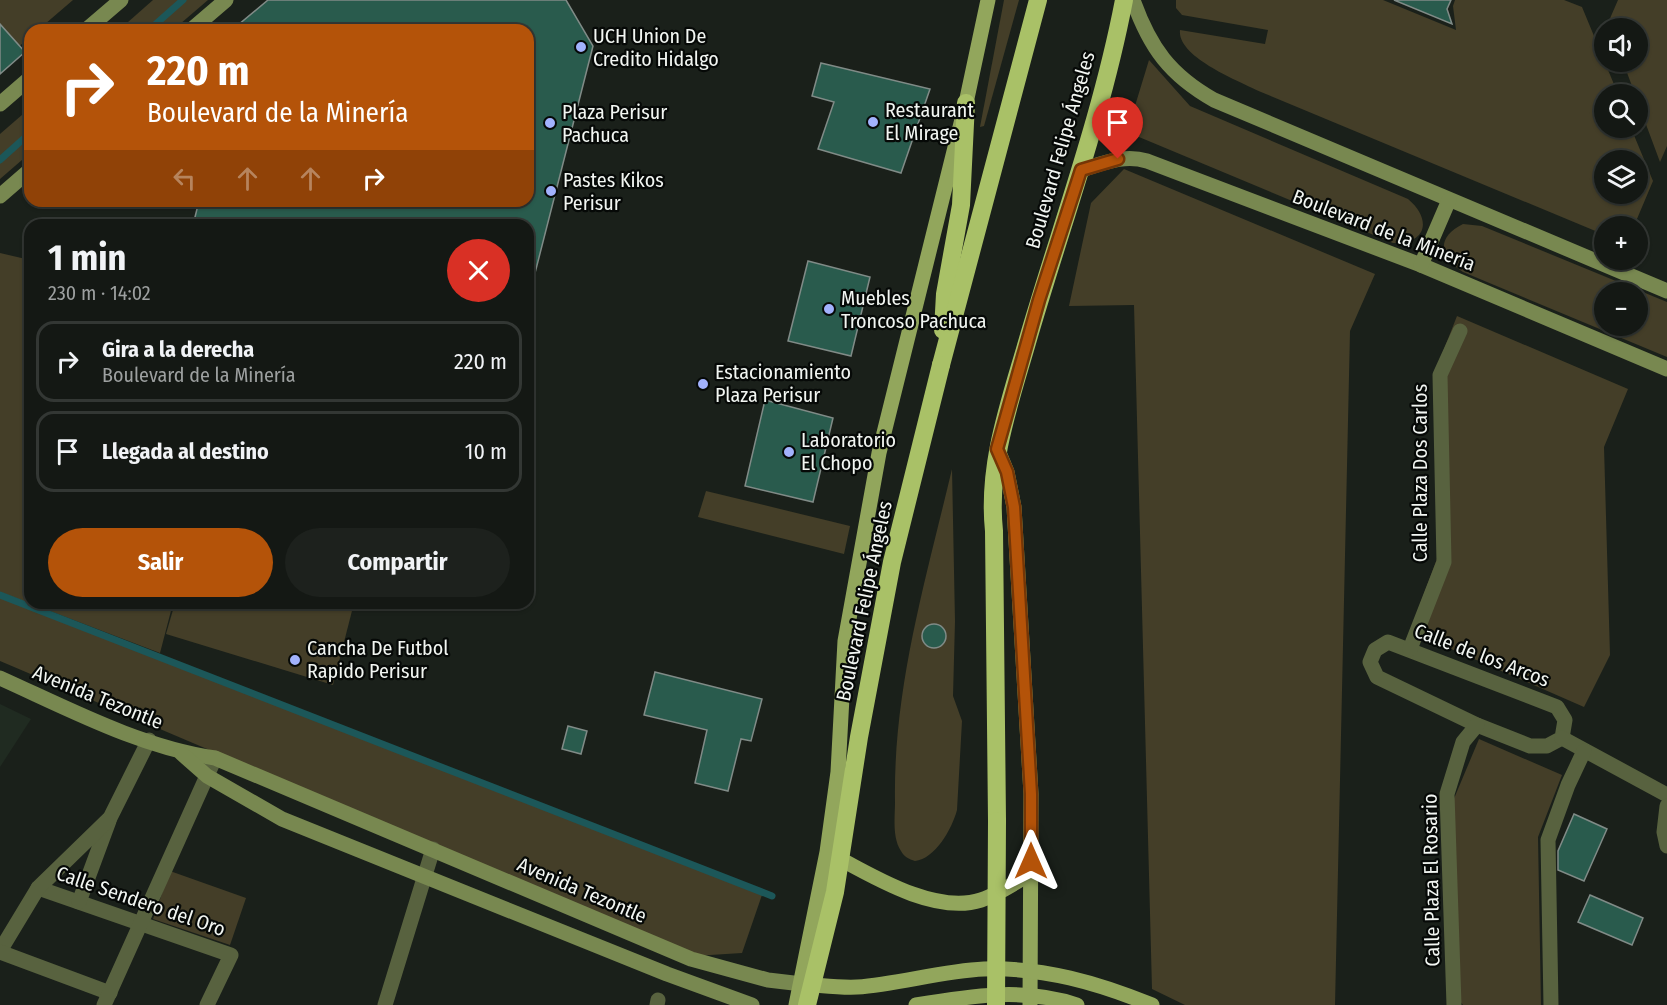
<!DOCTYPE html>
<html lang="es">
<meta charset="utf-8">
<style>
body{margin:0;font-family:"Fira Sans Condensed",sans-serif;background:#1d211d;color:#f1f3f6;height:100vh;display:flex;flex-direction:column;font-size:22px;white-space:nowrap}
*{box-sizing:border-box;margin:0}
p{font-size:20px;color:#9da0a0}
.icon{flex:none;width:33px;height:33px;fill:none;stroke:currentColor;stroke-width:2;stroke-linecap:round;stroke-linejoin:round}
.map{position:relative;flex:1;overflow:hidden}
.sheet{position:absolute;left:24px;top:219px;width:510px;height:390px;display:flex;flex-direction:column;background:#141814;border-radius:18px;box-shadow:0 2px 4px #0004,0 0 0 2px #333734}
.sheet>*{flex:none}
.top-card{position:absolute;left:24px;top:24px;width:510px;height:183px;border-radius:18px;box-shadow:0 2px 4px #0004,0 0 0 2px #333734;background:#b45309;color:#fff;overflow:hidden}
.fabs{position:absolute;left:1594px;top:18px;display:grid;gap:12px}
.fabs a{display:grid;place-items:center;width:54px;height:54px;border-radius:50%;background:#141814;box-shadow:0 2px 4px #0004,0 0 0 2px #333734;font-size:30px}
.pin{position:absolute;display:grid;place-items:center;width:51px;height:51px;color:#fff;margin:-62px -26px;border-radius:50% 50% 50% 0;rotate:-45deg;box-shadow:0 0 6px #0007}
.pin .icon{rotate:45deg}
.me{position:absolute;width:66px;margin:-33px;rotate:0deg;stroke-linejoin:round;filter:drop-shadow(0 0 4px #0008)}
.turn{display:flex;align-items:center;gap:21px;height:126px;padding:0 24px;font-size:27px}
.turn .icon{width:78px;height:78px;stroke-width:2.5}
.turn b{display:block;font-size:42px;line-height:51px}
.lanes{display:flex;align-items:center;height:57px;padding:0 24px;background:#0003;justify-content:center;gap:30px;direction:ltr}
.lanes .off{opacity:.35}
.round{display:grid;place-items:center;flex:none;width:63px;height:63px;border-radius:32px;background:#1d211d}
.summary{display:flex;align-items:center;justify-content:space-between;height:102px;padding:0 24px}
h1{font-size:36px;font-weight:700;line-height:45px}
.button{display:flex;gap:12px;margin-top:auto;padding:12px 24px}
.button a{flex:1;height:69px;border-radius:36px;background:#b45309;color:#fff;font-size:24px;font-weight:700;line-height:69px;text-align:center}
.button a+a{background:#1d211d;color:#f1f3f6}
ul{padding:0;list-style:none}
li{display:flex;align-items:center;gap:18px;height:81px;margin:0 12px 9px;padding:0 12px;border:3px solid #333734;border-radius:18px}
li div{flex:1}
li b{display:block;font-size:22px}
li em{font-style:normal}
.map>svg:first-child{display:block}
</style>
<div class="map">
<svg width="1667" height="1005" viewBox="0 0 1667 1005">
<rect width="100%" height="100%" fill="#1a201a"/>
<polygon fill="#202b21" points="0,704 31,719 0,767"/>
<g fill="#443e28" fill-rule="evenodd">
<polygon points="0,0 73,0 38,30 30,30 30,37 0,63"/>
<polygon points="153,0 208,0 173,30 119,30"/>
<polygon points="1004,0 1019,0 984,126 980,127"/>
<path d="M1176,0H1383L1456,30L1453,6L1455,0H1564L1582,7L1618,94H1605V128H1631L1653,181L1634,226H1605V235L1261,92C1239,81 1177,57 1180,30L1265,44L1268,30L1182,15L1176,8ZM1605,160H1638V194H1605Z"/>
<polygon points="1618,0 1667,0 1667,146 1660,162 1638,103 1638,94 1635,94 1623,62 1638,62 1638,28 1610,28 1608,23"/>
<path d="M1149,60L1190,106L1408,199C1432,219 1427,244 1393,243L1127,132Z"/>
<polygon points="30,108 30,153 0,179 0,134"/>
<polygon points="1124,169 1375,274 1350,331 1335,1005 1185,1005 1152,989 1134,305 1069,306 1091,203"/>
<path d="M1463,224L1482,226L1667,302V357L1463,272C1438,256 1437,237 1463,224ZM1605,292H1638V326H1605Z"/>
<polygon points="0,253 30,260 30,603 173,603 160,653 0,592"/>
<polygon points="1457,316 1628,389 1604,447 1610,655 1584,707 1410,631 1441,548 1433,377"/>
<path d="M952,469L955,621L953,696L962,721L957,810C952,829 935,859 915,861C909,859 904,857 901,851C892,837 895,817 895,802C893,688 926,579 952,469Z"/>
<polygon points="706,491 850,526 844,554 698,517"/>
<polygon points="0,595 763,892 742,953 694,956 0,661"/>
<polygon points="175,603 354,603 333,685 166,634"/>
<polygon points="1479,739 1562,775 1538,837 1541,1005 1463,1005 1459,1000 1453,801"/>
<polygon points="170,871 246,898 230,945 153,919"/>
</g>
<g fill="none" stroke-linecap="round" stroke-linejoin="round">
<g stroke="#1c5759" stroke-width="7">
<polyline points="149,30 183,0"/>
<polyline points="0,160 30,133"/>
<polyline points="0,595 772,896"/>
</g>
</g>
<g fill="#295b4d" stroke="#808b87" stroke-width="1.5">
<polygon points="268,0 566,0 593,46 534,277 528,276 528,225 193,225 199,201 528,201 528,30 232,30"/>
<polygon points="1394,0 1451,0 1447,9 1452,24"/>
<polygon points="0,24 25,52 0,74"/>
<polygon points="821,63 930,89 901,173 818,149 834,102 812,96"/>
<polygon points="808,261 870,277 851,356 788,341"/>
<polygon points="765,400 833,418 813,502 745,486"/>
<circle cx="934" cy="636" r="12"/>
<polygon points="655,672 762,699 751,741 741,739 728,791 695,783 707,730 644,715"/>
<polygon points="568,726 587,731 581,754 562,749"/>
<polygon points="1574,814 1607,829 1584,881 1558,870 1558,851"/>
<polygon points="1590,895 1643,918 1632,945 1578,922"/>
</g>
<g fill="none" stroke-linecap="round" stroke-linejoin="round">
<g stroke="#58623f" stroke-width="15">
<polygon points="1388,642 1557,707 1565,720 1562,738 1547,746 1530,746 1477,725 1377,677 1370,662 1375,650"/>
<polyline points="1410,649 1444,562 1440,375 1460,331"/>
<polyline points="1562,738 1667,795"/>
<polyline points="1667,806 1664,832 1667,846"/>
<polyline points="38,888 231,955 207,1005"/>
<polyline points="79,902 109,821"/>
<polyline points="0,951 38,888 110,818 149,740"/>
<polyline points="0,952 110,993"/>
<polyline points="104,1005 215,758"/>
<polyline points="385,1005 433,849"/>
<polyline points="657,1005 658,1000"/>
<polyline points="1454,1005 1447,794 1463,742 1477,725"/>
<polyline points="1551,1005 1548,840 1568,785 1584,751"/>
</g>
<g stroke="#788850" stroke-width="15">
<path d="M1133,0C1150,48 1170,75 1214,100L1667,291"/>
<polyline points="86,30 121,0"/>
<polyline points="191,30 226,0"/>
<polyline points="0,104 30,78"/>
<path d="M1081,170C1104,163 1124,154 1147,161L1421,265L1667,369"/>
<polyline points="0,196 30,170"/>
<polyline points="1421,265 1449,200"/>
<path d="M0,678C69,709 140,747 215,758L691,959L768,980L802,984"/>
<polyline points="181,753 207,776 282,819 667,974 752,1005"/>
</g>
<g stroke="#92a65c" stroke-width="15">
<polyline points="998,450 1007,472 1014,507 1031,794 1030,1005"/>
<path d="M833,855C872,876 935,915 981,900C999,894 1015,883 1031,873"/>
<path d="M802,984C820,985 839,988 857,987C899,984 941,971 984,969C1043,967 1098,983 1152,1005"/>
<polyline points="796,1005 827,852 838,772 845,641 879,453 966,103 988,0"/>
<path d="M916,1005C969,996 1024,987 1077,1005"/>
</g>
<g stroke="#a9c167" stroke-width="18">
<polyline points="943,330 945,294 961,205 966,103"/>
<polyline points="941,365 1038,0"/>
<path d="M997,821L994,531C987,464 1010,402 1028,339C1061,226 1102,115 1124,0"/>
</g>
<g stroke="#a9c167" stroke-width="18">
<polyline points="807,1005 835,892 859,737 892,562 941,365"/>
<polyline points="996,1005 997,821"/>
</g>
</g>
<g fill="none" stroke-linecap="round" stroke-linejoin="round">
<defs>
<polyline id="route" points="1031,861 1031,794 1014,507 1007,472 997,449 1039,300 1081,170 1118,159"/>
</defs>
<use href="#route" stroke="#753606" stroke-width="15"/>
<use href="#route" stroke="#b45309" stroke-width="10"/>
</g>
<g fill="#a2b2fd" stroke="#060907" stroke-width="2">
<circle cx="581" cy="47" r="6"/>
<circle cx="873" cy="122" r="6"/>
<circle cx="550" cy="123" r="6"/>
<circle cx="551" cy="191" r="6"/>
<circle cx="829" cy="309" r="6"/>
<circle cx="703" cy="384" r="6"/>
<circle cx="789" cy="452" r="6"/>
<circle cx="295" cy="660" r="6"/>
</g>
<g text-anchor="middle" stroke-width="4.5" stroke-linejoin="round" paint-order="stroke">
<g font-size="20" fill="#f2f6f2" stroke="#060907" text-anchor="start">
<text x="593" y="43">UCH Union De<tspan x="593" dy="23">Credito Hidalgo</tspan></text>
<text x="885" y="117">Restaurant<tspan x="885" dy="23">El Mirage</tspan></text>
<text x="562" y="119">Plaza Perisur<tspan x="562" dy="23">Pachuca</tspan></text>
<text x="563" y="187">Pastes Kikos<tspan x="563" dy="23">Perisur</tspan></text>
<text x="841" y="305">Muebles<tspan x="841" dy="23">Troncoso Pachuca</tspan></text>
<text x="715" y="379">Estacionamiento<tspan x="715" dy="23">Plaza Perisur</tspan></text>
<text x="801" y="447">Laboratorio<tspan x="801" dy="23">El Chopo</tspan></text>
<text x="307" y="655">Cancha De Futbol<tspan x="307" dy="23">Rapido Perisur</tspan></text>
</g>
<g font-size="20" fill="#f2f6f2" stroke="#060907">
<text transform="translate(1060 150) rotate(-74)" y="7">Boulevard Felipe Ángeles</text>
<text transform="translate(1384 230) rotate(21)" y="7">Boulevard de la Minería</text>
<text transform="translate(1420 473) rotate(-90)" y="7">Calle Plaza Dos Carlos</text>
<text transform="translate(864 601) rotate(-78)" y="7">Boulevard Felipe Ángeles</text>
<text transform="translate(1482 655) rotate(21)" y="7">Calle de los Arcos</text>
<text transform="translate(98 697) rotate(22)" y="7">Avenida Tezontle</text>
<text transform="translate(1431 880) rotate(-91)" y="7">Calle Plaza El Rosario</text>
<text transform="translate(582 890) rotate(23)" y="7">Avenida Tezontle</text>
<text transform="translate(141 901) rotate(19)" y="7">Calle Sendero del Oro</text>
</g>
</g>
</svg>
<div class="fabs">
<a><svg class="icon" aria-label="sound" viewBox="0 0 24 24"><path d="M4 9h4l5-4v14l-5-4H4zM17 9q2 3 0 6"/></svg></a>
<a><svg class="icon" aria-label="search" viewBox="0 0 24 24"><circle cx="10" cy="10" r="6"/><path d="M15 15l6 6"/></svg></a>
<a><svg class="icon" aria-label="layers" viewBox="0 0 24 24"><path d="M12 4l9 5-9 5-9-5zM3 14l9 5 9-5"/></svg></a>
<a>+</a>
<a>−</a>
</div>
<div class="pin" style="left:1118px;top:159px;background:#d93025"><svg class="icon" aria-label="arrive" viewBox="0 0 24 24"><path d="M6 21V4h12l-3 4 3 4H6"/></svg></div>
<svg class="me" style="left:1031px;top:861px" viewBox="-20 -20 40 40"><path d="M0-17L14 15 0 8-14 15z" fill="#b45309" stroke="#fff" stroke-width="4"/></svg>
<div class="top-card">
<div class="turn"><svg class="icon" aria-label="right" viewBox="0 0 24 24"><path d="M7 20v-9h11M14 6l5 5-5 5"/></svg><div><b>220 m</b>Boulevard de la Minería</div></div>
<div class="lanes"><svg class="icon off" aria-label="left" viewBox="0 0 24 24"><path d="M17 20v-9H6M10 6l-5 5 5 5"/></svg><svg class="icon off" aria-label="ahead" viewBox="0 0 24 24"><path d="M12 20V5M6 11l6-6 6 6"/></svg><svg class="icon off" aria-label="ahead" viewBox="0 0 24 24"><path d="M12 20V5M6 11l6-6 6 6"/></svg><svg class="icon" aria-label="right" viewBox="0 0 24 24"><path d="M7 20v-9h11M14 6l5 5-5 5"/></svg></div>
</div>
<section class="sheet">
<div class="summary"><div><h1>1 min</h1><p>230 m · 14:02</p></div><a class="round" style="background:#d93025;color:#fff"><svg class="icon" aria-label="close" viewBox="0 0 24 24"><path d="M6 6l12 12M18 6L6 18"/></svg></a></div>
<ul>
<li><svg class="icon" aria-label="right" viewBox="0 0 24 24"><path d="M7 20v-9h11M14 6l5 5-5 5"/></svg><div><b>Gira a la derecha</b><p>Boulevard de la Minería</p></div><em>220 m</em></li>
<li><svg class="icon" aria-label="arrive" viewBox="0 0 24 24"><path d="M6 21V4h12l-3 4 3 4H6"/></svg><div><b>Llegada al destino</b></div><em>10 m</em></li>
</ul>
<div class="button"><a>Salir</a><a>Compartir</a></div>
</section>
</div>
